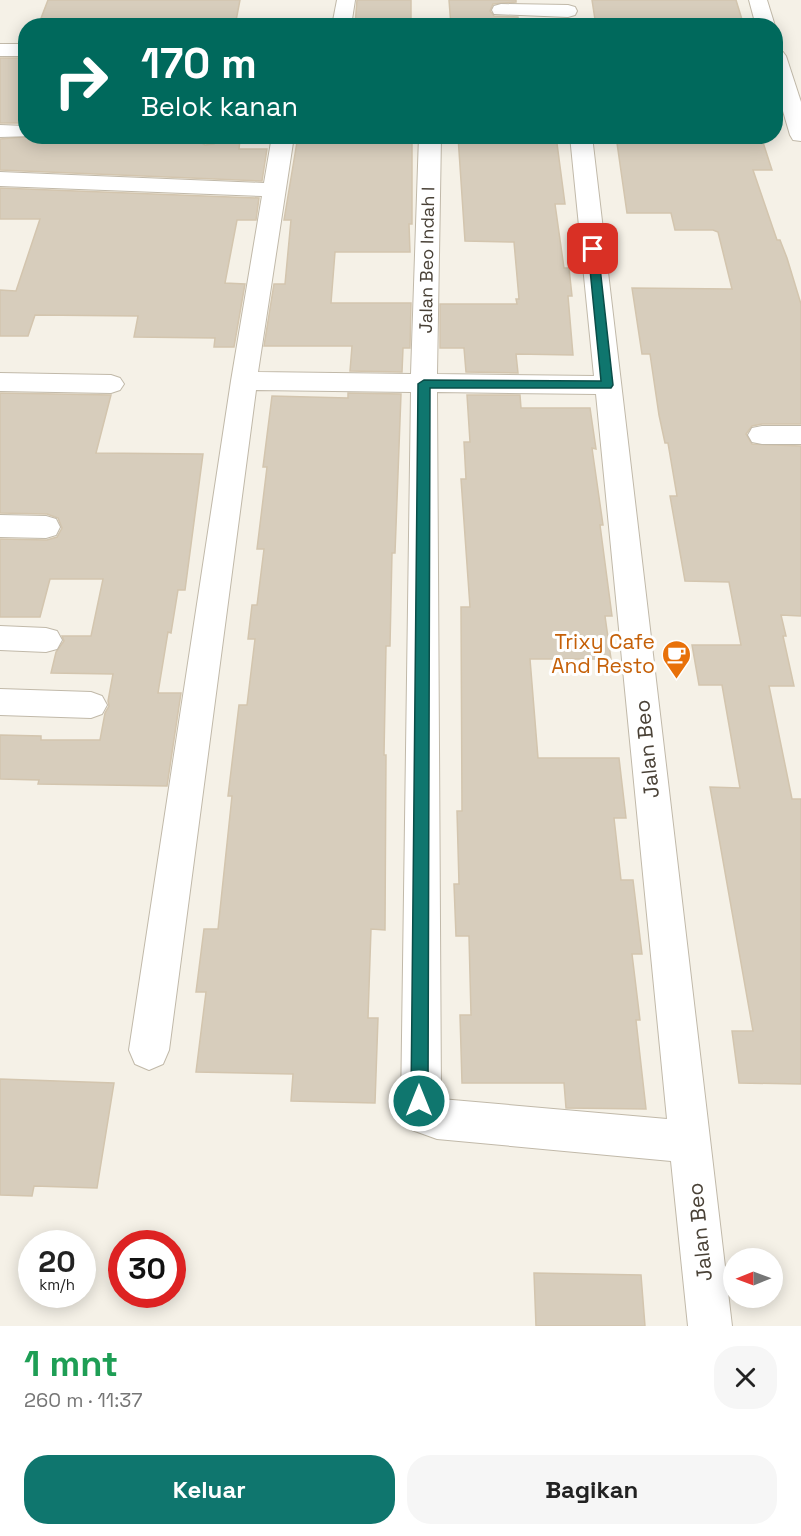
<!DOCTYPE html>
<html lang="id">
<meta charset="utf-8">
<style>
body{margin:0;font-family:"Space Grotesk",sans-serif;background:#f6f6f6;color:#222;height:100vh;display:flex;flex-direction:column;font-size:22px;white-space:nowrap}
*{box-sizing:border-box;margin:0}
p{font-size:20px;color:#767676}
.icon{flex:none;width:33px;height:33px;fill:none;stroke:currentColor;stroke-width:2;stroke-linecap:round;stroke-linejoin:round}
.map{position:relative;height:1326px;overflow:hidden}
.drawer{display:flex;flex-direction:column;background:#fff;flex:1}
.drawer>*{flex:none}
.hud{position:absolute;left:18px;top:18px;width:765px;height:126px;border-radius:24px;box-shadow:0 3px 15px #0003;background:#00695c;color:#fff;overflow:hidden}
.needle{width:39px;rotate:269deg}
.controls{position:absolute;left:723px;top:1248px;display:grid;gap:12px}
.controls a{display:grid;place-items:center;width:60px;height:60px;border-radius:50%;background:#fff;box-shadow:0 3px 15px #0003;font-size:30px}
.speed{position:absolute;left:18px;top:1230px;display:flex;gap:12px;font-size:30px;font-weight:700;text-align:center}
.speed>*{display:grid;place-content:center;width:78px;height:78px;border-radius:50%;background:#fff;box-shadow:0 3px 15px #0003;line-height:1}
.speed small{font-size:15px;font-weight:400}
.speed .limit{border:9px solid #d22;background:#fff;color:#111}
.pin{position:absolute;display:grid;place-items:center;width:51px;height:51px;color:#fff;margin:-26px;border-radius:12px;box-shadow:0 3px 9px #0006}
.me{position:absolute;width:66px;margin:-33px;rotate:0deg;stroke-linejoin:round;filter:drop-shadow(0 0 4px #0008)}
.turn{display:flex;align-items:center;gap:21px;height:126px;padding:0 24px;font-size:27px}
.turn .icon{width:78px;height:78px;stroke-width:2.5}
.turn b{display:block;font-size:42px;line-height:51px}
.round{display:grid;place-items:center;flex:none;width:63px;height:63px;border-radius:24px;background:#f6f6f6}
.overview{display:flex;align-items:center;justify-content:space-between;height:102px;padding:0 24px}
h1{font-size:36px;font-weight:700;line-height:45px;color:#1e9e55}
.cta{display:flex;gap:12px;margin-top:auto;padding:12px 24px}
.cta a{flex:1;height:69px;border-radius:24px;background:#0f766e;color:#fff;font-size:24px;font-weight:700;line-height:69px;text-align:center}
.cta a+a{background:#f6f6f6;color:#222}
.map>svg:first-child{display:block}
</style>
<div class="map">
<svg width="801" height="1326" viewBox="0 0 801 1326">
<rect width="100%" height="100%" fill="#f5f1e7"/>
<g fill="#d7cdbc" stroke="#d3c5ae" stroke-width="1.5">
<polygon points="48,0 240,0 235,26 38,26"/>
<polygon points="357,0 411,0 411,25 355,25"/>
<polygon points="449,0 516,0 516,2 493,4 490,11 494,16 518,17 519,26 451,26"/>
<polygon points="592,0 736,0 744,26 596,26"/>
<polygon points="0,58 26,58 26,108 20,123 0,123"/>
<polygon points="35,136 109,137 108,141 177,142 177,139 195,139 205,145 214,144 218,139 240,140 239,149 267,149 262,181 0,170 0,139"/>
<polygon points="298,136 412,136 412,224 409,224 410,252 335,252 331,303 411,303 410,348 403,348 402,372 350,371 352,346 264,346 274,284 285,284 291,220 284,220"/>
<polygon points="458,136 556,136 565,204 555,204 564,268 569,268 572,296 568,296 573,355 516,354 518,373 466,372 464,348 440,348 440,304 517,304 516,299 519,299 514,242 465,241"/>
<polygon points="705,136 761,136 772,170 753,170 777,240 780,240 787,258 801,304 801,424 762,424 752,426 746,434 752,444 801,446 801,616 781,615 786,636 783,636 794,686 769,686 792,799 801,799 801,1084 739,1083 732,1031 753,1031 710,787 740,788 722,685 699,685 692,645 741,645 729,582 685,581 670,496 677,496 668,443 665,443 659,415 650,354 642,354 632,288 732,289 718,232 713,230 675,230 671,213 627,213 617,143 706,142"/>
<polygon points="0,188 259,198 256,220 237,220 225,283 245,284 234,347 214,347 215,338 134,337 138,316 35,315 28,336 0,336 0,290 16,291 40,219 0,219"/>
<polygon points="0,393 111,395 96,453 203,454 185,590 178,590 171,633 168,632 158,693 181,693 167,786 38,784 39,780 0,779 0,735 41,736 41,740 100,740 105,713 109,706 108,701 113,674 51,673 56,652 64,641 62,636 91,636 103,579 50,579 40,617 0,617 0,539 47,540 57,537 62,528 58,518 47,514 0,513"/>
<polygon points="348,393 401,394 395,553 392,553 390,646 386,646 384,755 386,755 385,930 371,929 368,1018 378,1018 375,1103 291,1101 293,1074 196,1072 206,992 196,992 204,929 218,929 232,796 228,796 239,705 247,705 255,639 248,639 252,605 257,605 264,549 257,549 267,467 263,467 272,396 348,398"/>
<polygon points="467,395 520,395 521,408 590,408 596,449 592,448 603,525 600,525 612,616 605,616 611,659 530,659 538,758 619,758 626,818 614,818 621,880 633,880 642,954 632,954 640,1020 636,1020 646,1109 566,1108 564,1083 462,1083 460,1015 471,1015 469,936 456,936 454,884 459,884 457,811 462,811 461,607 470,607 461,479 466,479 464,442 470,442"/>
<polygon points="0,1079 114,1083 97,1188 34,1186 32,1196 0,1195"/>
<polygon points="534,1273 641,1275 645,1326 536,1326"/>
</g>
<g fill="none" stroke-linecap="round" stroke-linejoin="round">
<defs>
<g id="minor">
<polygon points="337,0 355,0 351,26 332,26"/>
<polygon points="749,0 767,0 775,26 756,26"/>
<polygon points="501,4 568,5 575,7 577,11 575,15 568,17 494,14 492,10 494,6"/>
<rect x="0" y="44" width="26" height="12"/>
<polygon points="776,50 783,52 786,56 801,102 801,141 793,140 790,135 776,87"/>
<polygon points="0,125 26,126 26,136 33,136 0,137"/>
<path d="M195,136H216L217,137L214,142C205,144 200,144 195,136Z"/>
<path d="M272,136H294L258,372L411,374L419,136H441L437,374L594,376L570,136H592L732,1326H688L671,1161L437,1139L412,1130L401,1108L411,392L256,390L169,1050L163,1064L149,1070L135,1064L129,1050L231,381L262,196L0,186V172L264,183ZM437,392L596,394L667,1119L441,1099Z"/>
<polygon points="0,373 111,375 120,378 124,384 120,390 111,393 0,391"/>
<polygon points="762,426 801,426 801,444 762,444 752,442 748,435 752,428"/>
<polygon points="0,515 46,516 56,519 60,527 56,535 46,538 0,537"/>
<polygon points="0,626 46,628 57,631 62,640 57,649 46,652 0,650"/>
<polygon points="0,689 91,692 102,696 107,705 102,714 91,718 0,715"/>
</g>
</defs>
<use href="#minor" stroke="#c1b9a9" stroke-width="2"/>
<use href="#minor" fill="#fff" fill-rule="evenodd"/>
</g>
<polygon fill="#0f766e" stroke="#0a4d48" stroke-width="1.5" points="593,246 598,249 613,385 611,388 430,388 428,1101 426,1107 419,1109 413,1107 411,1101 418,384 424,380 601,381 588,249"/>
<defs>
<symbol id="cafe-pin" viewBox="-11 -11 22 30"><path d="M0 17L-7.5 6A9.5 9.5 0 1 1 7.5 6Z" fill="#e8710a" stroke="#fff"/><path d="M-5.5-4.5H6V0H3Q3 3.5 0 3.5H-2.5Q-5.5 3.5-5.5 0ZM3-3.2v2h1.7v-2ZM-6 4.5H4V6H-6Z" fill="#fff"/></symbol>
</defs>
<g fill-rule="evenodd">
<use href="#cafe-pin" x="660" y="638" width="33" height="45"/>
</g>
<g text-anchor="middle" stroke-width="6" stroke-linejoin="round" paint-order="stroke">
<g font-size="18" fill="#494136" stroke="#fff">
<text transform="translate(427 260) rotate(-89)" y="6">Jalan Beo Indah I</text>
</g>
<g font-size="21" fill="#c56008" stroke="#fff" text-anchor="end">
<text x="655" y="649">Trixy Cafe<tspan x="655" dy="24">And Resto</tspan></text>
</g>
<g font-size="21" fill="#494136" stroke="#fff">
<text transform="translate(647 749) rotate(-96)" y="7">Jalan Beo</text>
<text transform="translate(700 1232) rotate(-96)" y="7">Jalan Beo</text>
</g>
</g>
</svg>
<div class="controls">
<a><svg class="needle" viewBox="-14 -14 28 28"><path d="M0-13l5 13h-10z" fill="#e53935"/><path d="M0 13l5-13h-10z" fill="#767676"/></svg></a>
</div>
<div class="speed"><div>20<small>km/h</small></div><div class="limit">30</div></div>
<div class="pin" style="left:593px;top:249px;background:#d93025"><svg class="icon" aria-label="arrive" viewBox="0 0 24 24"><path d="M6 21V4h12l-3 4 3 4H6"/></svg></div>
<svg class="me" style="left:419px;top:1101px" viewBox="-20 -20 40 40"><circle r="17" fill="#0f766e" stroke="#fff" stroke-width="3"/><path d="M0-11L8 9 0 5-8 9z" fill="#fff"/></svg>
<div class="hud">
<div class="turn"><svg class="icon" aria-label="right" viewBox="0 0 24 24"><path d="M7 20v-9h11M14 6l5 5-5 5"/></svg><div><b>170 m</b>Belok kanan</div></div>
</div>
</div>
<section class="drawer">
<div class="overview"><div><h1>1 mnt</h1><p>260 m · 11:37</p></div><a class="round"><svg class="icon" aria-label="close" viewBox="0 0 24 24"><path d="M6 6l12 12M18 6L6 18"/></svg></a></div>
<div class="cta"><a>Keluar</a><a>Bagikan</a></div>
</section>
